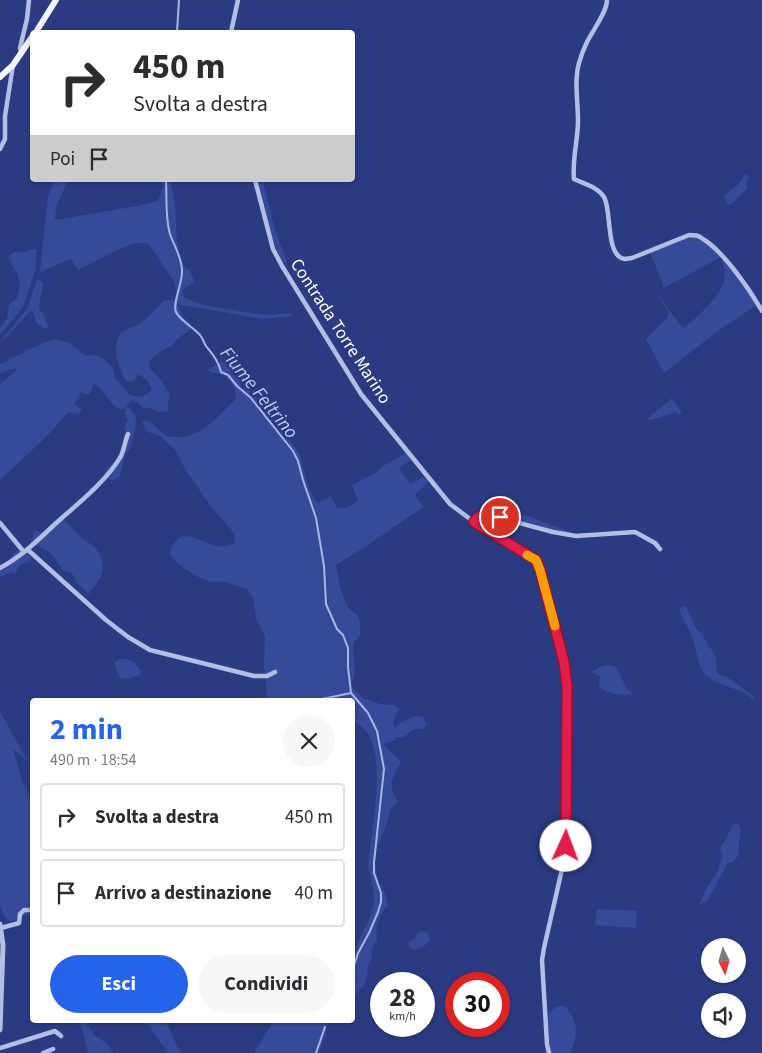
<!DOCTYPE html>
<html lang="it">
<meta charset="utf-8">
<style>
body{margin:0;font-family:"Source Sans 3",sans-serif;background:#f7f7f7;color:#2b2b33;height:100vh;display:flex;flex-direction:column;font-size:19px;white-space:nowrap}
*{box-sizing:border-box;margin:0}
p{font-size:16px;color:#7c7c81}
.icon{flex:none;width:28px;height:28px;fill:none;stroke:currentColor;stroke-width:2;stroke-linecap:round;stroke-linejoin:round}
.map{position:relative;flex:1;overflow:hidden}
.drawer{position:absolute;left:30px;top:698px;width:325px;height:325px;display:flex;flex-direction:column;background:#fff;border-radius:5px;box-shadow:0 1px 4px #0004}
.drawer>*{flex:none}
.guide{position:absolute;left:30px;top:30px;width:325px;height:152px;border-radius:5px;box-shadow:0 1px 4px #0004;background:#fff;color:#2b2b33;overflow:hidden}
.needle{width:32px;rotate:175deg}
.fabs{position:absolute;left:701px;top:938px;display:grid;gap:10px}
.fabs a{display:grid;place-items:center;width:45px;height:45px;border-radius:50%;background:#fff;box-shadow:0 1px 4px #0004;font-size:25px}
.speed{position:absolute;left:370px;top:972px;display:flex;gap:10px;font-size:25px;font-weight:700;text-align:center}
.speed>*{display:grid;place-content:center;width:65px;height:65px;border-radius:50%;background:#fff;box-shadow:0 1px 4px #0004;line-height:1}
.speed small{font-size:12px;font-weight:400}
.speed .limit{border:8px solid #d22;background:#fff;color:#111}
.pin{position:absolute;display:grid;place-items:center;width:42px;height:42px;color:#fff;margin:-21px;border:2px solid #fff;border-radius:50%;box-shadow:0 1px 5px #0007}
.me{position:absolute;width:55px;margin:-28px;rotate:2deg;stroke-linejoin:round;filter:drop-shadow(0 0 4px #0008)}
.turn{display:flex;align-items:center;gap:18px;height:105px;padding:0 20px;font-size:22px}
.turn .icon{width:65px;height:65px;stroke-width:2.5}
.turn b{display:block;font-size:35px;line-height:42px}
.then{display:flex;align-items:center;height:48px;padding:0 20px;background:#0003;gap:10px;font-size:19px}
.round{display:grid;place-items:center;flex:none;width:52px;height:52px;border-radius:26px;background:#f7f7f7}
.headline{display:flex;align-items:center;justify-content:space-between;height:85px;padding:0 20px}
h1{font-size:30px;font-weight:700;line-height:38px;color:#2563eb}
.button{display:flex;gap:10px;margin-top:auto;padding:10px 20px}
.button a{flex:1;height:58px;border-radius:30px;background:#2563eb;color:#fff;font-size:20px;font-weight:700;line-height:58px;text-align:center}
.button a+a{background:#f7f7f7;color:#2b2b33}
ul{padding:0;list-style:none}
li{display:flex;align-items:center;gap:15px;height:68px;margin:0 10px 8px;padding:0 10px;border:2px solid #e1e1e2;border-radius:5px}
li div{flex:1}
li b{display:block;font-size:19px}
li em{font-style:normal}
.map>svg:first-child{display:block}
</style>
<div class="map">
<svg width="762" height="1053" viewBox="0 0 762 1053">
<rect width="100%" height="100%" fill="#2a3b82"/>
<g fill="#354a99">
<polygon points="745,174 749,177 746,184 747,189 730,205 728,204 723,197 725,195 739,184"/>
<path d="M54,180H68L56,207L55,220L137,206L158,201L163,188L162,180H170C172,189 174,198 175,207C177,229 174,250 186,269L188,268L195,282L182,290L185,298L203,305L250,313L268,315L292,313L291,316L263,319L177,304L184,318L191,324V329L177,339L171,346L163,350L156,355L149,362V367C155,375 166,383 169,394C170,400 167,405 168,411L159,412L150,408H143L137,402L131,400L125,408L121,410L114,406L100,388L94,384L89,395L81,392L74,404L82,409L79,414L69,412L44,439L0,480V384L18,369H10L0,374V364L40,344L52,340H59L69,343L86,356L97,355L105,360L113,368L115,378L130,395L140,397L145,395L152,390L147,380L138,374L134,381L127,382C119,370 110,346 121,333C126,328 136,327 142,322C151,315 157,307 165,300H174L176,293L175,283L148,243H136L117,250L78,270L71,259L40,272L48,197Z"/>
<path d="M263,182L275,230L287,262H283C270,238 265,212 258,185Z"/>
<path d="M694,235L712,248L729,266L757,305L719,330L664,373L646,339L667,318L669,313L656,292L683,329C696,318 723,295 725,277C725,271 723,263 721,257L664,288L650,252Z"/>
<polygon points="32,249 37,250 35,271 23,307 0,335 0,328 7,319 9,305 17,298 20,285 17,273 8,257 14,252 25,252"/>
<path d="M37,279L43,283C43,291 39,299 39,309L44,315L49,328L46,329C34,325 37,318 31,310L6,338L0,342L27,309Z"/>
<path d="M227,359L235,362L239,380L242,389L248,386L279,429L287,435L301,457L302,465L309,488L317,503L331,496L337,508H346L358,501L352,485L377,472L383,466L406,453L411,460L399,468L410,484L424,477L428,482L415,495L423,507L368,545L336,565C339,579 341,595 348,607C350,611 355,612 357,615C361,620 360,629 360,635L353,644L355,673L351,686C359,699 380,706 394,705L399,708L393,722L395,728C401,721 414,714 423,717L426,725L423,729H414L404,737H396L395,740L383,744C388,751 395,755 401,762C392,778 387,785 398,802C388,810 390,815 386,826C379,842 373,857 377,875C379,886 387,893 388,905L383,911L376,928L377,940L371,951L372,959C364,970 369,968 367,978C365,985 357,993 353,998C353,981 351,965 356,948C361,932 373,918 374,901C375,887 369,876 368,863C372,831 387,755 365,730C362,726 357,724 353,721L352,700H267L264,663L265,637L256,618L253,598L247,589C239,588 232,583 225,582C219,581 214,583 209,581C195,577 180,567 170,555L171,546L180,537L186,536L192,537L219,547L234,544L235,534L211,507L184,467L176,451L160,436L148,432L142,422L145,421C157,423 158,432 167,436C169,437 171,436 174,437C199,440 219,415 235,400C238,391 231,379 223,375C218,373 213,374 207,370Z"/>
<polygon points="672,398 682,413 678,415 676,412 651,420 647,419"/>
<polygon points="127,407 130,408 136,417 135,430 130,449 125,454 120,476 114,480 109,479 105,474 105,472 107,468 117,459 127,436 127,433 125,431 124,427 128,421 125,413 125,409"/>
<polygon points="513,512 533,518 575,534 550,529 494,514"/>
<path d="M63,519C70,526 76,532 83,539C86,542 90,543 93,545C100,553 105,563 102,574C99,582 93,587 89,594L76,582L72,573C57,570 59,560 49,552C44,548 37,546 31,542L35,530L44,534Z"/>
<path d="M19,550L21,553L24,550L31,557L29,562C17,565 20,565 15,575L12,572L0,577V566L9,560L14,553Z"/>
<path d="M686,606L696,628L702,634L709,647L714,652L716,660V667L717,672L720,675L727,677L744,689L753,696L755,701C743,689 727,688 713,680C696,670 699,655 693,640C689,628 682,619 679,608Z"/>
<path d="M120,659C131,658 136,663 141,672L140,675L131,678L122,679L118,675L114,662Z"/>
<path d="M607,665L616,667L627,689L634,694C626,696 602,695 599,684C599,681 600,679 600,676L592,672L599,667Z"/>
<polygon points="0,712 29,763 13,749 22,780 32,800 32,913 10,922 5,917 0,905"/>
<polygon points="735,824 739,825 741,830 739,843 739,852 738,856 732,863 728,863 707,902 702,903 699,906 705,891 717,872 723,856 720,849 722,844 726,839 732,825"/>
<polygon points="597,909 637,911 636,928 595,925"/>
<path d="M421,931L428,933L430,940C425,947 411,956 408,943L413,940L418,933Z"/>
<path d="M560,1006L566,1007C578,1023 579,1034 570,1053H551V1051C549,1035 540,1011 560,1006Z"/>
<polygon points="75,1020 85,1020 94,1035 106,1043 114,1053 88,1053 82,1028"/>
<polygon points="145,1020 166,1020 177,1046 182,1053 168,1053"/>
<polygon points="274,1020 323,1020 327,1023 326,1034 319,1053 254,1053"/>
</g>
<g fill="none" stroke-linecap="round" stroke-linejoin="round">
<g stroke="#a7b6e6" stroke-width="2">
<polyline points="177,32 179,0"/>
<path d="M166,180C167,197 165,217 170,234C174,246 182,257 182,271C183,282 172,304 176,312C179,319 192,327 198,333C202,336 203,341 206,346C213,355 219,362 221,372L228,375L237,386L251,398L293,451L298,461L303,480L316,518L324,566L326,604L337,629L343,635L348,648V667L351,693L368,713L377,731L384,769L374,862V873L381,893V902L378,912L369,933L358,953L352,972"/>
<polyline points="321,700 322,699 351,693"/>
<polyline points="316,1053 325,1027"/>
</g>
<g stroke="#b2bee6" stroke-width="4.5">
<path d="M607,0C607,12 593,30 587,42C584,48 581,56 579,63C574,81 578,102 578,121C578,140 572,159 574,179C584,184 598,187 604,197C612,210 605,257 625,259C625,259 632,258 632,258L689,235C694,235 699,235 703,239C724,252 750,290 762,311"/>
<polyline points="231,32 238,0"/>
<polyline points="21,52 20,48 27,19 29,0"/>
<polyline points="0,149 5,139 5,116 13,65"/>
<polyline points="255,180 273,249 282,266 361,394 450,504 474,522 535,560 540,570 564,662 567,686 567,836 565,856 544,948 542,960 547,1044 549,1053"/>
<path d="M474,522C478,515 481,514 489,515L553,532L576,536L635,532L655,543L660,549"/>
<polyline points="0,523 24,552"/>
<polyline points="28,550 106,620 128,637 150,650 254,676 267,676 275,672"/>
<path d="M0,568C21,557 37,541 54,525C75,506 107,481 121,456C124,450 125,441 128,434"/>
<polyline points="1,928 19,923 20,914 24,910 32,910"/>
<polyline points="0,1048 55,1031 61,1036"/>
<polyline points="43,1053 53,1049"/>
</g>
<polyline stroke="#b2bee6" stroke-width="5" points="0,924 3,945 0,1030"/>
<g stroke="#f3f4fd" stroke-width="6">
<polyline points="36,32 56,0"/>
<polyline points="0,77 13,65 32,37"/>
</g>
</g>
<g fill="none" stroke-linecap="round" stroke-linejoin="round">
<defs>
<path id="route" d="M500,517C489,515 480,512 474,522L536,560L540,570L564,662L567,686L566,846"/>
</defs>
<use href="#route" stroke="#92132f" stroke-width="12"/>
<use href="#route" stroke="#e11d48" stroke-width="9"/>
<polyline stroke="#f59e0b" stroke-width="9" points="527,555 536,560 540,570 555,626"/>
</g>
<g text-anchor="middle" stroke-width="5" stroke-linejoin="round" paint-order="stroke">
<g font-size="18" fill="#fff" stroke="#2a3b82">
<text transform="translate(341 331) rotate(57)" y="6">Contrada Torre Marino</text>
</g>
<g font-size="19" font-style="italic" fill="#bec8ed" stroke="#2a3b82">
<text transform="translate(260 392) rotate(51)" y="7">Fiume Feltrino</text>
</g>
</g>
</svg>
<div class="fabs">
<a><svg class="needle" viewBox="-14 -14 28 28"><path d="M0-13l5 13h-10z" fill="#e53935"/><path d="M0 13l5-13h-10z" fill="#7c7c81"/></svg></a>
<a><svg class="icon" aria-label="sound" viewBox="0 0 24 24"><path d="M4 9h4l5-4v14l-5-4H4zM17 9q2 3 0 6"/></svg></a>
</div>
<div class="speed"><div>28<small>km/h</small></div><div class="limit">30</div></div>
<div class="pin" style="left:500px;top:517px;background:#d93025"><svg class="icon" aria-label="arrive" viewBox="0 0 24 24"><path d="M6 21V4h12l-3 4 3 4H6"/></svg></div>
<svg class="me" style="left:566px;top:846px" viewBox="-20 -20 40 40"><circle r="19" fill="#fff"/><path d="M0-13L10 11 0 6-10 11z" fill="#e11d48"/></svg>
<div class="guide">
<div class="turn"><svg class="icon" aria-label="right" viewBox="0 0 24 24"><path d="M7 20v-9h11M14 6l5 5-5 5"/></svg><div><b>450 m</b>Svolta a destra</div></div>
<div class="then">Poi<svg class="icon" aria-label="arrive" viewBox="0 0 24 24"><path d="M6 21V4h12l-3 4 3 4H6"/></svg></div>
</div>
<section class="drawer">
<div class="headline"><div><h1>2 min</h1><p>490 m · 18:54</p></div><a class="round"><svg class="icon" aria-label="close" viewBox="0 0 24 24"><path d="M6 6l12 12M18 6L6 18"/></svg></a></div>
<ul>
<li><svg class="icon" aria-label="right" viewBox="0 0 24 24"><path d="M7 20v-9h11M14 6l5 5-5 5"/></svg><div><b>Svolta a destra</b></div><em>450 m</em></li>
<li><svg class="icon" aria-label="arrive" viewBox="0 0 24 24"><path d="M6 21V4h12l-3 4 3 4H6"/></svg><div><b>Arrivo a destinazione</b></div><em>40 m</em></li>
</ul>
<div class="button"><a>Esci</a><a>Condividi</a></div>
</section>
</div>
